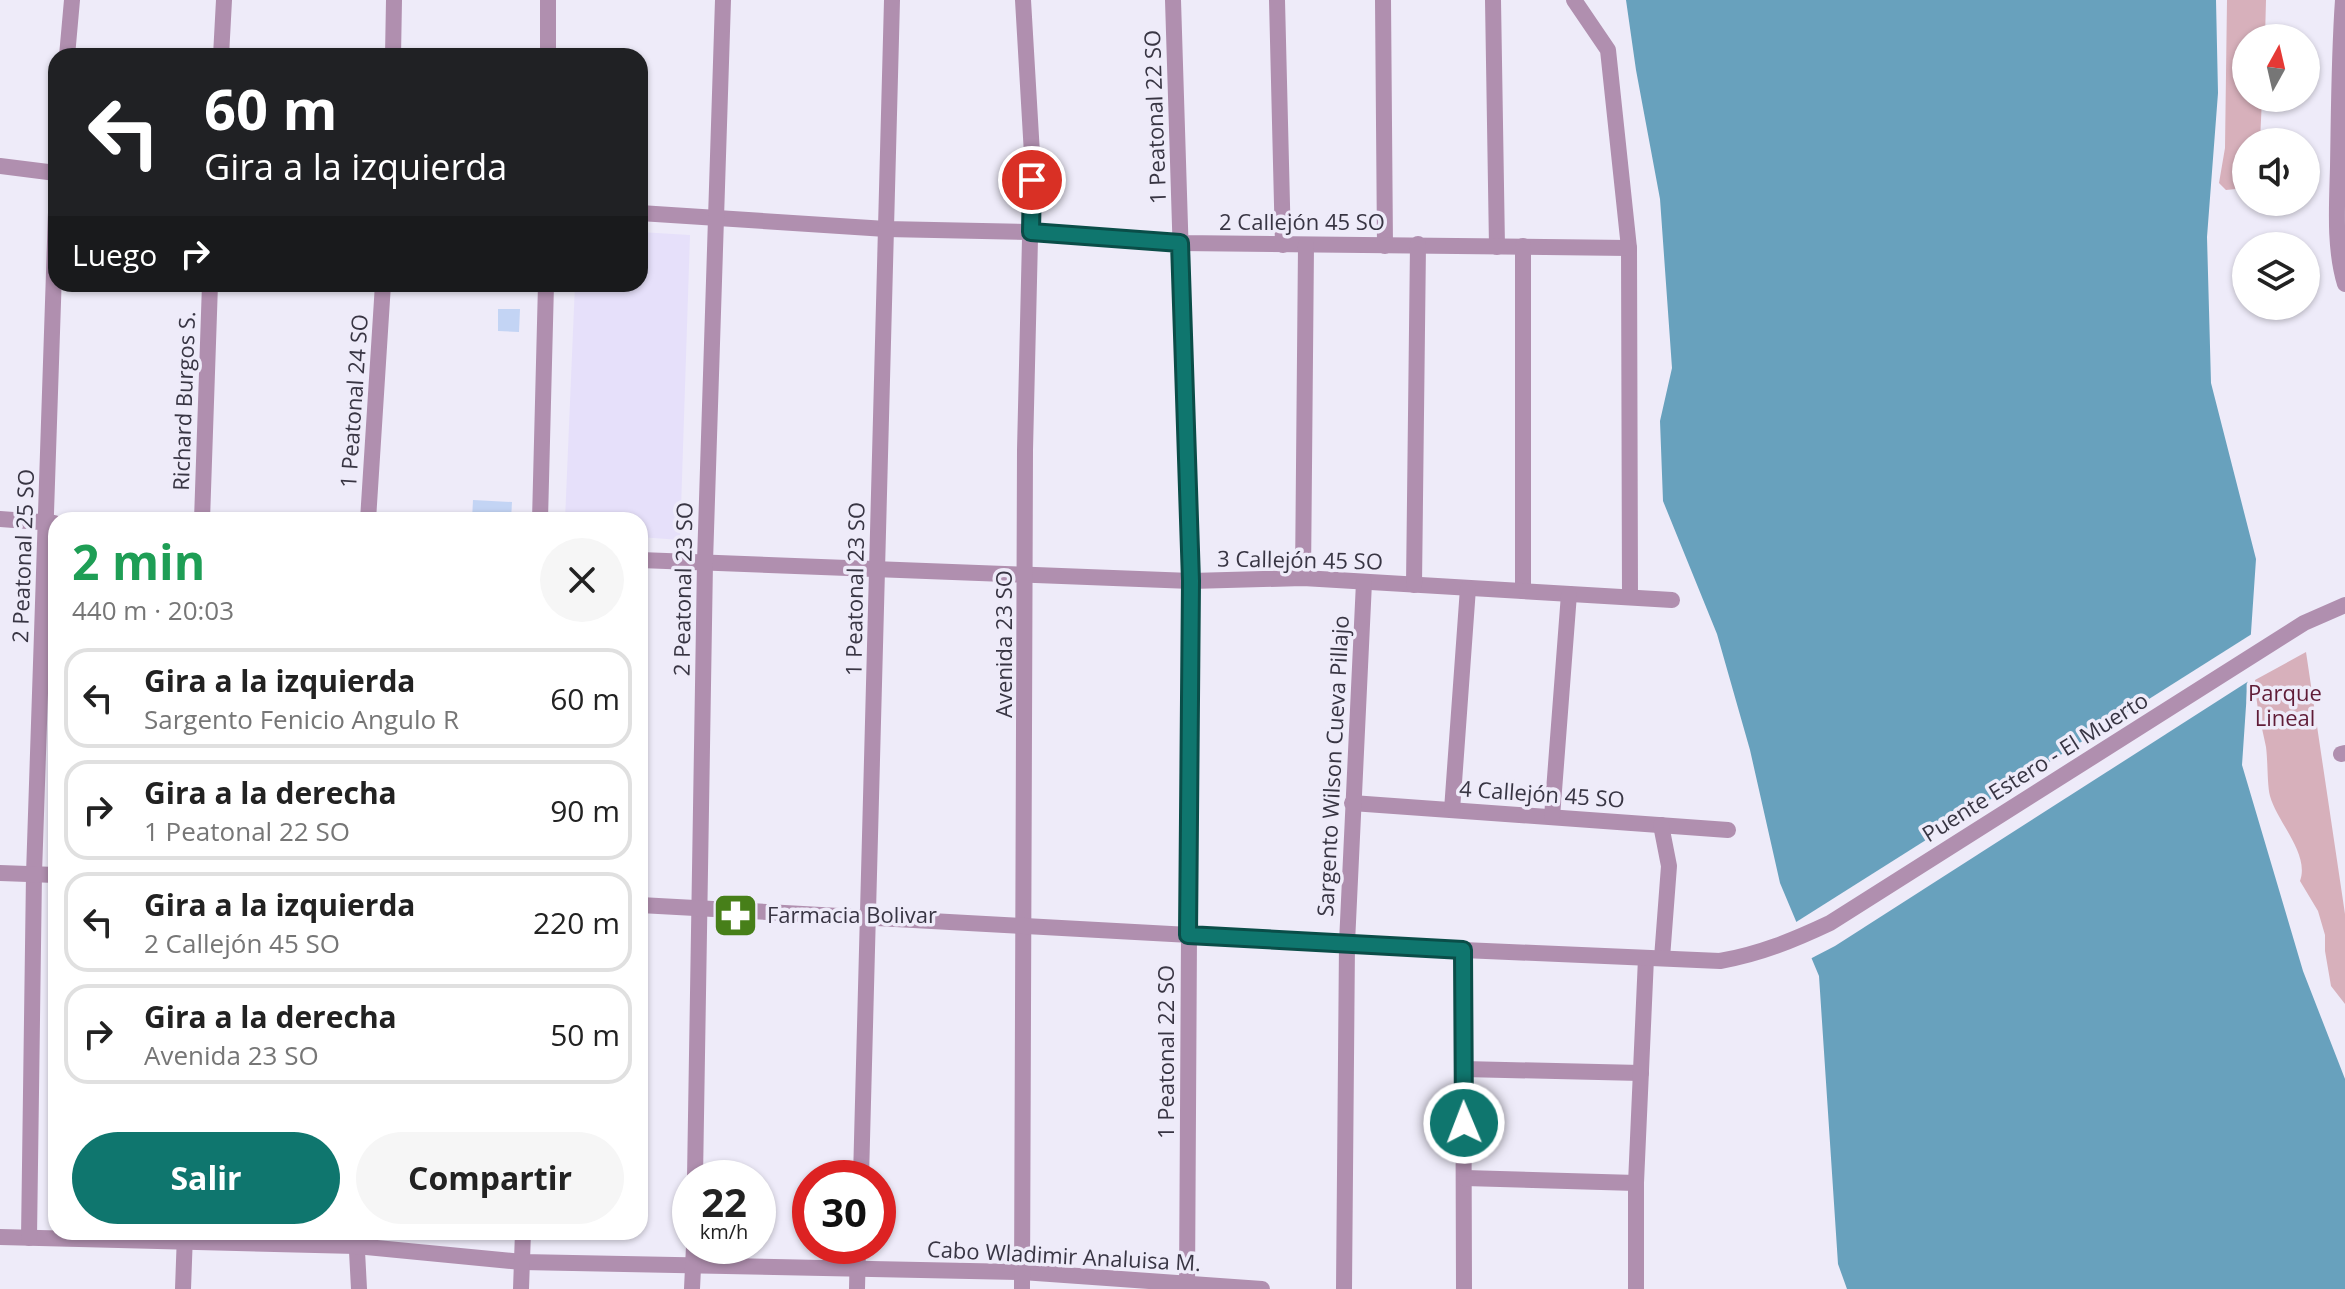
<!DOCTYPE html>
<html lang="es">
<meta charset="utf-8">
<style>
body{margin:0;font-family:"Open Sans",sans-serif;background:#f6f6f6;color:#222;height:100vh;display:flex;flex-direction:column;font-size:30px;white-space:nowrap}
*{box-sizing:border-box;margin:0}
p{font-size:26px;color:#767676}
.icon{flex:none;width:44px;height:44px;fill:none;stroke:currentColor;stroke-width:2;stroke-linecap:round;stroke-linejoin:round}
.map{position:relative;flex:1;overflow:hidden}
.side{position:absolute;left:48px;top:512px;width:600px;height:728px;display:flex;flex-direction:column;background:#fff;border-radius:24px;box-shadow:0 2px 6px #0004}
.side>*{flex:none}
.guide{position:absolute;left:48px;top:48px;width:600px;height:244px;border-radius:24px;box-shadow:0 2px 6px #0004;background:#202124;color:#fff;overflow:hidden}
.needle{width:52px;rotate:8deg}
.controls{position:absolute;left:2232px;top:24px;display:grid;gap:16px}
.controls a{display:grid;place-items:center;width:88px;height:88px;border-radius:50%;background:#fff;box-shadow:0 2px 6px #0004;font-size:40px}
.speed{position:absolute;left:672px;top:1160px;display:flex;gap:16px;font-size:40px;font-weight:700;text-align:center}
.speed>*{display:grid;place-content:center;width:104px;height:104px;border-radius:50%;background:#fff;box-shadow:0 2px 6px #0004;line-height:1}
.speed small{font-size:20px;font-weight:400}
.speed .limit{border:12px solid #d22;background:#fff;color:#111}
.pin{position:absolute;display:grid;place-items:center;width:68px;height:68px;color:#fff;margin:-34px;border:4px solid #fff;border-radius:50%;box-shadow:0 2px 8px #0007}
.me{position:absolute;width:88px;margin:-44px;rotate:359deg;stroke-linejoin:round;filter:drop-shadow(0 0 6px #0008)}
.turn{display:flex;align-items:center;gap:28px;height:168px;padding:0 24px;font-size:36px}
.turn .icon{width:104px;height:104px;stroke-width:2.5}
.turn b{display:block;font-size:56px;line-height:68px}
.then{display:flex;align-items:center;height:76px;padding:0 24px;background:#0003;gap:16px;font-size:30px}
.round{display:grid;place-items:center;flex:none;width:84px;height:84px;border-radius:42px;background:#f6f6f6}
.headline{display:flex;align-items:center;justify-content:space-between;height:136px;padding:0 24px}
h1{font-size:48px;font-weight:700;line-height:60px;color:#1e9e55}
.cta{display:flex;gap:16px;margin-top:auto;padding:16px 24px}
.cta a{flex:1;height:92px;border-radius:48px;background:#0f766e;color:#fff;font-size:32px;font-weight:700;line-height:92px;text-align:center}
.cta a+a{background:#f6f6f6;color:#222}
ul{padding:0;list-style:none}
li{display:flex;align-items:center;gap:24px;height:100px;margin:0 16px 12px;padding:0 8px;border:4px solid #e0e0e0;border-radius:24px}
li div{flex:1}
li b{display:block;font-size:30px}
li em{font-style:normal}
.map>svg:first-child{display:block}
</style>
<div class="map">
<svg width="2345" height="1289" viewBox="0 0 2345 1289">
<rect width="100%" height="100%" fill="#eeebf9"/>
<polygon fill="#e6e0fa" points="640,232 690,235 680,540 640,537 640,520 565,520 575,284 640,284"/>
<g fill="#d7b0bb">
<polygon points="2227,0 2266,0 2265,38 2246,38 2246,98 2262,98 2260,142 2246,142 2246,188 2226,190 2219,183 2225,148"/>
<path d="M2306,652L2345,914V1004L2331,986L2325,951V935L2318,911L2300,881C2310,854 2277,822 2270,796C2267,784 2268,762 2266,747C2261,722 2256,707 2255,680Z"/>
</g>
<polygon fill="#68a1bd" points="1626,0 2216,0 2218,93 2207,237 2211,383 2256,559 2242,765 2303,971 2345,1079 2345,1289 1847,1289 1838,1264 1819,976 1780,883 1750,750 1717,634 1663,501 1660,421 1672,368 1660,199 1636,70"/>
<polygon fill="#eeebf9" points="2255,632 2252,679 1835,946 1808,960 1793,924"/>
<g fill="#c3d4f4">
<polygon points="498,309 520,309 519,332 498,331"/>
<polygon points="473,500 512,502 511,520 472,520"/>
</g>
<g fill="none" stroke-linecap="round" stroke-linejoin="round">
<g stroke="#b08faf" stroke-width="16">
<polyline points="1173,0 1191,581 1187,1289"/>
<polyline points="1277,0 1283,245"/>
<polyline points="1383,0 1385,246"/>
<polyline points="1493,0 1497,247"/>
<polyline points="1574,0 1608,50 1629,248 1630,597"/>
<path d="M2343,0C2339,56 2339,111 2338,167C2337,205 2334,248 2345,284"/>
<polyline points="67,56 72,0"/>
<polyline points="221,56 224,0"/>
<polyline points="393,56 394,0"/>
<polyline points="548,56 548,0"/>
<polyline points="0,166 56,173"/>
<polyline points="640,213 886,229 1031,232 1180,243 1629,248"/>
<polyline points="1523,246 1523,591"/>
<polyline points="0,519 54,523"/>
<polyline points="202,520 210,284"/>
<polyline points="368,520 383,284"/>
<polyline points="540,520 546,284"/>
<polyline points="640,560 1191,581 1303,578 1672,600"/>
<polyline points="1303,578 1306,245"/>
<polyline points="1414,585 1418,244"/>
<polyline points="2341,754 2345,753"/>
<polyline points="1352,803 1728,830"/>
<polyline points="1452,810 1468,588"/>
<polyline points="1552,817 1569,594"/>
<polyline points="1661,825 1669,866 1662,958"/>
<polyline points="1463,950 1464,1289"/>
<polyline points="1463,1069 1641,1073"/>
<polyline points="695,1178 705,562 723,0"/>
<polyline points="861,1178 892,0"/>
<polyline points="1465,1178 1636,1183"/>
<polyline points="356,1232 359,1289"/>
<polyline points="0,1237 356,1246 522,1262 1022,1272 1262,1289"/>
<polyline points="29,1238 34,874 56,212"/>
<polyline points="183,1289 185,1234"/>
<polyline points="521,1289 523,1232"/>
<polyline points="692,1289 694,1246"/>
<polyline points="857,1289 858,1246"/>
<polyline points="1022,1289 1025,450 1032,154 1023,0"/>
<polyline points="1344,1289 1347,943 1364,582"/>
<polyline points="1636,1289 1636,1183 1646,958"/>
</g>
<g stroke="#b08faf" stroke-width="16">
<polyline points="0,873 56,875"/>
<path d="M640,905L1463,950L1720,961C1760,954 1794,940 1830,923L2304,623L2345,605"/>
</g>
</g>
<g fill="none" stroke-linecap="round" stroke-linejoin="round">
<defs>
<polyline id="route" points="1032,180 1031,232 1180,243 1191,581 1188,935 1463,950 1464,1123"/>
</defs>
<use href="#route" stroke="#0a4d48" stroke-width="20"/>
<use href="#route" stroke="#0f766e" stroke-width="14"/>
</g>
<defs>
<symbol id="pharmacy-square" viewBox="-11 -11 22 22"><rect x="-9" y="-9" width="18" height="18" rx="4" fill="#477f19" stroke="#eeebf9"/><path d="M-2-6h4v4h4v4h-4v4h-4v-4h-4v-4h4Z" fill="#fff"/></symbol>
</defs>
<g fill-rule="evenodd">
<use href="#pharmacy-square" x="710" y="890" width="51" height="51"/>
</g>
<g text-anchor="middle" stroke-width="7" stroke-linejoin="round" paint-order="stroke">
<g font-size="22" fill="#383543" stroke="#eeebf9">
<text transform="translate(1155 117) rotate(-92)" y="8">1 Peatonal 22 SO</text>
<text x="1302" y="230">2 Callejón 45 SO</text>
<text transform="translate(184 401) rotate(-88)" y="8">Richard Burgos S.</text>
<text transform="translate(354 401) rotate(-86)" y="8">1 Peatonal 24 SO</text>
<text transform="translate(23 556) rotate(-88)" y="8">2 Peatonal 25 SO</text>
<text transform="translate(1300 560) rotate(1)" y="8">3 Callejón 45 SO</text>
<text transform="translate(683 589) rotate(-89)" y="8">2 Peatonal 23 SO</text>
<text transform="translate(855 589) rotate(-89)" y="8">1 Peatonal 23 SO</text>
<text transform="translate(1004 644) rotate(-90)" y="8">Avenida 23 SO</text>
<text transform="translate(1333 766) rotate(-87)" y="8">Sargento Wilson Cueva Pillajo</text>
<text transform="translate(2035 767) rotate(-32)" y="8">Puente Estero - El Muerto</text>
<text transform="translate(1542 794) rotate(4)" y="8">4 Callejón 45 SO</text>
<text transform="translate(1166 1052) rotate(-90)" y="8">1 Peatonal 22 SO</text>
<text transform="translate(1064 1256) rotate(3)" y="8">Cabo Wladimir Analuisa M.</text>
</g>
<g font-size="22" fill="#601c37" stroke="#eeebf9">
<text x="2285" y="701">Parque<tspan x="2285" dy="25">Lineal</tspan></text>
</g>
<g font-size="22" fill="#383543" stroke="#eeebf9" text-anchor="start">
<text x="767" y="923">Farmacia Bolivar</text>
</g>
</g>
</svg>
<div class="controls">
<a><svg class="needle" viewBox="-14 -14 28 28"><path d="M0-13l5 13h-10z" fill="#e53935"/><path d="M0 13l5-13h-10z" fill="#767676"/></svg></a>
<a><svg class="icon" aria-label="sound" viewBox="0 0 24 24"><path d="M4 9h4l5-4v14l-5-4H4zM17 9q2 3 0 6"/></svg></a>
<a><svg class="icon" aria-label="layers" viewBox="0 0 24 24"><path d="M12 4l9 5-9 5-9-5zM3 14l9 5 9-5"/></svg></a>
</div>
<div class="speed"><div>22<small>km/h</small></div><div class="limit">30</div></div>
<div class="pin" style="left:1032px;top:180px;background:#d93025"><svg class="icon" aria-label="arrive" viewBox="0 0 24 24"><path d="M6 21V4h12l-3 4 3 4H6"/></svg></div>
<svg class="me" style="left:1464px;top:1123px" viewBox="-20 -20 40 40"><circle r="17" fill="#0f766e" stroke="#fff" stroke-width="3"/><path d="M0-11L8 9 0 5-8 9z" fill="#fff"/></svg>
<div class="guide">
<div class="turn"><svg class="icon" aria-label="left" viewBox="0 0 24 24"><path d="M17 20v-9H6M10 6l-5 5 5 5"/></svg><div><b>60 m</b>Gira a la izquierda</div></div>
<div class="then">Luego<svg class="icon" aria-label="right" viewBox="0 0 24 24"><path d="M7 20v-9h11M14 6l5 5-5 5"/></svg></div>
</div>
<section class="side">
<div class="headline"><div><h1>2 min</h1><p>440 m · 20:03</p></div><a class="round"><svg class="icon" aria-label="close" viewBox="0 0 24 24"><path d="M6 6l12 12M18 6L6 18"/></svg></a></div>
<ul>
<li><svg class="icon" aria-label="left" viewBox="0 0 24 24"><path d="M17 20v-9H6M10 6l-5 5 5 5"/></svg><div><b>Gira a la izquierda</b><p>Sargento Fenicio Angulo R</p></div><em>60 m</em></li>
<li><svg class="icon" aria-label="right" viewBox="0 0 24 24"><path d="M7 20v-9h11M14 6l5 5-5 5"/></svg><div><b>Gira a la derecha</b><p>1 Peatonal 22 SO</p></div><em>90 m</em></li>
<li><svg class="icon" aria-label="left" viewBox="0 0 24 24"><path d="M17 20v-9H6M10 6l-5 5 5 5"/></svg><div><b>Gira a la izquierda</b><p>2 Callejón 45 SO</p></div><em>220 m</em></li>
<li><svg class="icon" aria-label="right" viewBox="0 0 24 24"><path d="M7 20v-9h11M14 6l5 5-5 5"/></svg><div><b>Gira a la derecha</b><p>Avenida 23 SO</p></div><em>50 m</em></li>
</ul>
<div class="cta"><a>Salir</a><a>Compartir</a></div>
</section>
</div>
